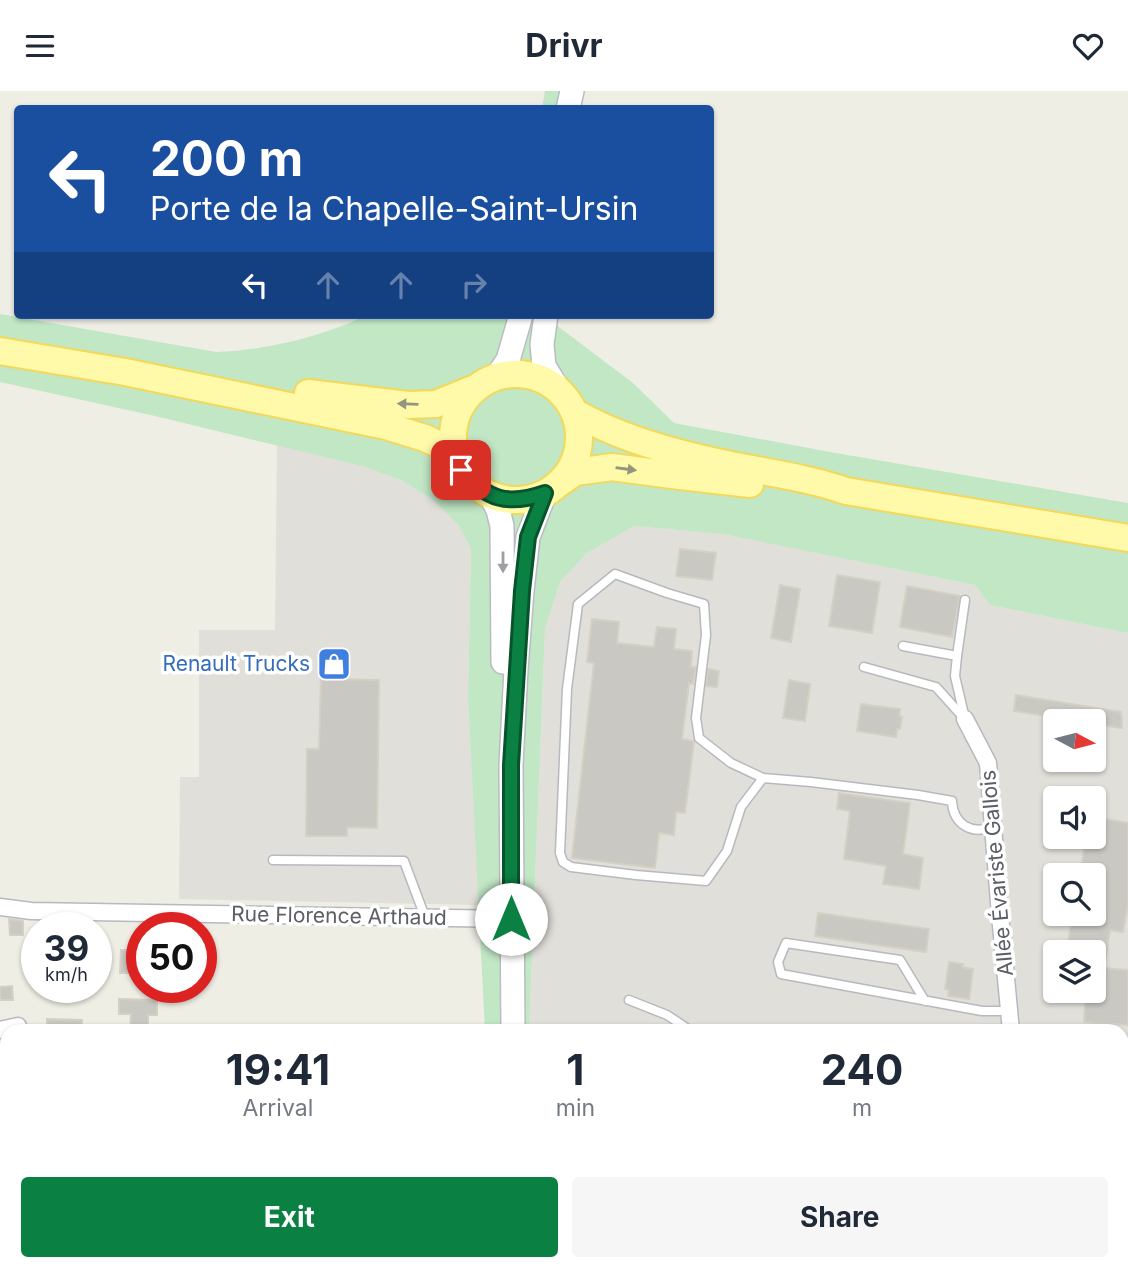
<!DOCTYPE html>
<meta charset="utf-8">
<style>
body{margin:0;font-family:Inter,sans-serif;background:#f6f6f7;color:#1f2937;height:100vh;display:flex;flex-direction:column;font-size:26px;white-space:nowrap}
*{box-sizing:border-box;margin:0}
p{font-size:23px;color:#747a83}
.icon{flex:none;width:38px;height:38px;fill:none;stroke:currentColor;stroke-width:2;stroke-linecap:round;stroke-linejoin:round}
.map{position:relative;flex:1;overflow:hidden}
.sheet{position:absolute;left:0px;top:933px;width:1129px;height:247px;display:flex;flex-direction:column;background:#fff;border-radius:21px 21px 0 0;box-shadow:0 2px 5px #0004}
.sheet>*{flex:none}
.top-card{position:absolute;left:14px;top:14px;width:700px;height:214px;border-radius:7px;box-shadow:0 2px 5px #0004;background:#1a4fa0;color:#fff;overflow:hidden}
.needle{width:46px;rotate:97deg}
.tools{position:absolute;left:1043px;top:618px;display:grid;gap:14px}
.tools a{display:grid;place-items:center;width:63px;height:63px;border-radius:7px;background:#fff;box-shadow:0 2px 5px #0004;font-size:35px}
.speed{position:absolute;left:21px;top:821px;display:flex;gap:14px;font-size:35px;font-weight:700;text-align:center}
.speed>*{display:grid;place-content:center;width:91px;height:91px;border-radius:50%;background:#fff;box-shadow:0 2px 5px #0004;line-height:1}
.speed small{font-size:18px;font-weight:400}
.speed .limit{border:10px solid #d22;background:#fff;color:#111}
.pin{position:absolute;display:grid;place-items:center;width:60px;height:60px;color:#fff;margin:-30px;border-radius:14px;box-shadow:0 4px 10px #0006}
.me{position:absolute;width:77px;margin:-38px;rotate:0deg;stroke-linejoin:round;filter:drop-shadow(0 0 5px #0008)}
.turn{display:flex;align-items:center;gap:24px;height:147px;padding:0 21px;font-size:32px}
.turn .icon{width:91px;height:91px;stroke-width:2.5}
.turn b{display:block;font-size:49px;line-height:60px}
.lanes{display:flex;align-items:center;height:66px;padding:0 21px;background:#0003;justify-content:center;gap:35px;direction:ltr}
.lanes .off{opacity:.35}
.eta{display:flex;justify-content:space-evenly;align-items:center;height:119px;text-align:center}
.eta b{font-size:42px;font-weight:700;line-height:49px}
.cta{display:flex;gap:14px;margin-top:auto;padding:14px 21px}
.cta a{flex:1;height:80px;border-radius:7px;background:#0b8043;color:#fff;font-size:28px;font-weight:700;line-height:80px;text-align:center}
.cta a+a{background:#f6f6f7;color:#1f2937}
header{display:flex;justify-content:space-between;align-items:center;height:91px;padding:0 21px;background:#fff;font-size:32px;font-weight:700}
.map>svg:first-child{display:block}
</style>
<header><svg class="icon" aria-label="menu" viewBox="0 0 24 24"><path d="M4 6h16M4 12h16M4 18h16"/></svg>Drivr<svg class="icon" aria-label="heart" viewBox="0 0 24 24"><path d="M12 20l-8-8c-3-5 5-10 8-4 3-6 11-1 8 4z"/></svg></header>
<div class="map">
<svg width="1128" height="1178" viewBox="0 0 1128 1178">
<rect width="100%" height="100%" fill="#efeee5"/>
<g fill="#e0dfd9" fill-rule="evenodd">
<polygon points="277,354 362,375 401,389 432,408 459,435 471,458 468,607 479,814 179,808 180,686 199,686 199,539 275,539"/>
<path d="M634,435L724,443L975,494L990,514L1128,542V1178H532V1172H1122V940H529L545,538L560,491L586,463ZM1055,630H1094V668H1055ZM1055,707H1094V746H1055ZM1055,784H1094V822H1055ZM1055,861H1094V900H1055Z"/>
</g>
<g fill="#c1e7c5">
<polygon points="545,0 565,0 561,17 542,18"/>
<path d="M0,223L216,261C267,259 321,246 367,224H543L633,292L674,332L830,361L1128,412V542L990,514L975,494L723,443L634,435L586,463L560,491L545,538L529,940H485L468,607L471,458L459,435L432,408L401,389L362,375L155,325L0,291Z"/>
</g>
<g fill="#cac8c2" stroke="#d4d0c3" stroke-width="2">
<polygon points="680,458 716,462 712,489 676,485"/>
<polygon points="837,484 880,491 872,542 829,535"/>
<polygon points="780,494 800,498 791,551 771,547"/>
<polygon points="907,495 960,505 952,546 900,536"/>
<polygon points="592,528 619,531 617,552 654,556 657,536 676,538 674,558 692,560 691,576 696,576 693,593 689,592 682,648 694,650 685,722 676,721 674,744 659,742 655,777 572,767 594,572 587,571"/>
<polygon points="708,578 719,580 717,596 706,595"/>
<polygon points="321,588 379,589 377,737 347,736 347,745 306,745 307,658 319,658"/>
<polygon points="789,589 810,593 805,630 783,627"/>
<polygon points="1016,604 1121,621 1122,637 1094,633 1094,630 1078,630 1014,620"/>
<polygon points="861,613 900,618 899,625 902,626 900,638 897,638 896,646 857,640"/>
<polygon points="839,702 910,712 903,763 923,767 919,798 883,793 886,775 844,768 850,720 837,718"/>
<polygon points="1094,726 1128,732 1128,814 1123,841 1110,839 1104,877 1128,879 1128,934 1084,931 1086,900 1094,900 1094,859 1067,857 1073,822 1094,822 1094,784 1080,784 1086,746 1094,746"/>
<polygon points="818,822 929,838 926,861 815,845"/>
<polygon points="9,828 23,830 23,844 10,844"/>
<polygon points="121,859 136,859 135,882 120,882"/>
<polygon points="949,871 963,873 962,876 973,878 969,908 948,905 949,899 945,898"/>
<polygon points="12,895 13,909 0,909 0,896"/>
<polygon points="119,908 157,909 157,924 148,924 148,940 130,940 131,923 119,923"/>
<polygon points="47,928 82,929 82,940 47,940"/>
</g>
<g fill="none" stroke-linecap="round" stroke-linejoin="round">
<defs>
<g id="service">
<polyline points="903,555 957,565 955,585 965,628"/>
<polyline points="957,565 965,509"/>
<polyline points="864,576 936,596 963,626"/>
<path d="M763,687L741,716L727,760L706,790L636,784L571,776L563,771L560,762L567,598L578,513L615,483L667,502L704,513L706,544L696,627L699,647L731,672L763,687L811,691L918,704L952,710C953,733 972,745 993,735"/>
<polyline points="273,769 404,770 425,826"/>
<polyline points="629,909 667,924 691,940"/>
<polyline points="925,910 900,869 786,852 778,871 781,883 982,920 1010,920"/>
<polyline points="931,1178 932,1172"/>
</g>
<g id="minor">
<polyline points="965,628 988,672 1000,824 1011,940"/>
<polyline points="0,816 31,820 511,828"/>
<polyline points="0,939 18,935"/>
<polyline points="0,976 7,976"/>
<polyline points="87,1172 87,1178"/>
<polyline points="1031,1172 1032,1178"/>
</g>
<g id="secondary">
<polyline points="568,18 572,0"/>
<polyline points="546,224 542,253 544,275 558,298"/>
<polyline points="498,284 508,269 521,224"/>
<polyline points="491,405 498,419 502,435 503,571"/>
<polyline points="513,940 511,674 516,578 522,500 528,446 545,402"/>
<polyline points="517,1172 517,1178"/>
</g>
<g id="primary">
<polyline points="0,260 125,281 386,335 425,347 454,361"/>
<circle cx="516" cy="346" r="63"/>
<polyline points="308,302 408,314 436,313 473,298"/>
<path d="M574,321C618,347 681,364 731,374C770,382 809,387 846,400L1128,447"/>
<polyline points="561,391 575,381 612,376 672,384 750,393"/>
</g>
</defs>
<use href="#service" stroke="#b7b9bf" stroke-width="11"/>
<use href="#minor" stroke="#b7b9bf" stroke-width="19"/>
<use href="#secondary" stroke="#babcc3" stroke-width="26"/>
<use href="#primary" stroke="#f3d85a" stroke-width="30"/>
<use href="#service" stroke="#fff" stroke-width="8"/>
<use href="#minor" stroke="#fff" stroke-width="16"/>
<use href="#secondary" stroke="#fff" stroke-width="23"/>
<use href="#primary" stroke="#fffaaa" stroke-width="26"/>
</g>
<defs><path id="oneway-solid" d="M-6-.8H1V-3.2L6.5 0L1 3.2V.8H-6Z" transform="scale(1.75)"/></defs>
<g fill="#95957d">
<use href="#oneway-solid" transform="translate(408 313) rotate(-178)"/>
<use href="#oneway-solid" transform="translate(626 378) rotate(8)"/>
</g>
<use fill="#9d9fa3" href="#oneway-solid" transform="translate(503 471) rotate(90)"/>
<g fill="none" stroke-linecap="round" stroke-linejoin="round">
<defs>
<path id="route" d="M461,379C487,409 508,415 545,402L528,446L522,500L511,674V828"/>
</defs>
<use href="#route" stroke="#07532c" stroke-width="18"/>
<use href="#route" stroke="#0b8043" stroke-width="12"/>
</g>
<defs>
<symbol id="shop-square" viewBox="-11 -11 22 22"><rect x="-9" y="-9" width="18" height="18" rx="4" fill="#3f7fe0" stroke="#fff"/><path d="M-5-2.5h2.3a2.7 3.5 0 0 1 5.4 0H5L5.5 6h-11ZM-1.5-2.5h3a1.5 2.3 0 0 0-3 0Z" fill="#fff"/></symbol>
</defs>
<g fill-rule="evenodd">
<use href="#shop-square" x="315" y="554" width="38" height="38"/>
</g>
<g text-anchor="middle" stroke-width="7" stroke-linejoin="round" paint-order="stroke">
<g font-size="21" fill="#366cbe" stroke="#fff" text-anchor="end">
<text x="310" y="580">Renault Trucks</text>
</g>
<g font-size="21" fill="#5c5f65" stroke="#fff">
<text transform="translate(997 782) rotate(-95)" y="7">Allée Évariste Gallois</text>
<text transform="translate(339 825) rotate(1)" y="7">Rue Florence Arthaud</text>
</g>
</g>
</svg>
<div class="tools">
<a><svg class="needle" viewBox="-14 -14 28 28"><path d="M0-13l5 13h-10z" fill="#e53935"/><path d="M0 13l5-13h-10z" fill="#747a83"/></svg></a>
<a><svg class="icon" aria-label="sound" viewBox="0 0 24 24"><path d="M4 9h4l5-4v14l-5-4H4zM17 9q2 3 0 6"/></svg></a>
<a><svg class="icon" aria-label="search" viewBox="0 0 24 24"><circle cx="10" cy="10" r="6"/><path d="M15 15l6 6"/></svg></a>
<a><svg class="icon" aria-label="layers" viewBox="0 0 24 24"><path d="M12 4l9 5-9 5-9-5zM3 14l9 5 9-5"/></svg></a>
</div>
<div class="speed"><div>39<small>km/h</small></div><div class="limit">50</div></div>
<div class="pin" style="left:461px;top:379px;background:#d93025"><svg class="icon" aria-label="arrive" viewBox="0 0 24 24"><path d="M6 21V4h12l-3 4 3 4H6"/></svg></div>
<svg class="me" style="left:511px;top:828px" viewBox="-20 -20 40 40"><circle r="19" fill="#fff"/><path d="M0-13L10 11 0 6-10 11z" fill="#0b8043"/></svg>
<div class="top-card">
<div class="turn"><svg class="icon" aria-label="left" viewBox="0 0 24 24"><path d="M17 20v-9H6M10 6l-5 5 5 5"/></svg><div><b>200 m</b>Porte de la Chapelle-Saint-Ursin</div></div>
<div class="lanes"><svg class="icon" aria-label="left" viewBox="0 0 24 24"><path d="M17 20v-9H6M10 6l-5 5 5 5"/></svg><svg class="icon off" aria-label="ahead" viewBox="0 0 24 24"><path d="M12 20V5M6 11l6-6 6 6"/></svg><svg class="icon off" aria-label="ahead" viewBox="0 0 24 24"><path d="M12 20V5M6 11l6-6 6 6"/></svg><svg class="icon off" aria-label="right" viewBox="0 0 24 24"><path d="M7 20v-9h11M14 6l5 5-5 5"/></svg></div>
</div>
<section class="sheet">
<div class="eta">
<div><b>19:41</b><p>Arrival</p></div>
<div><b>1</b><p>min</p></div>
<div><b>240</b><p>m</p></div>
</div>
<div class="cta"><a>Exit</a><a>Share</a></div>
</section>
</div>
